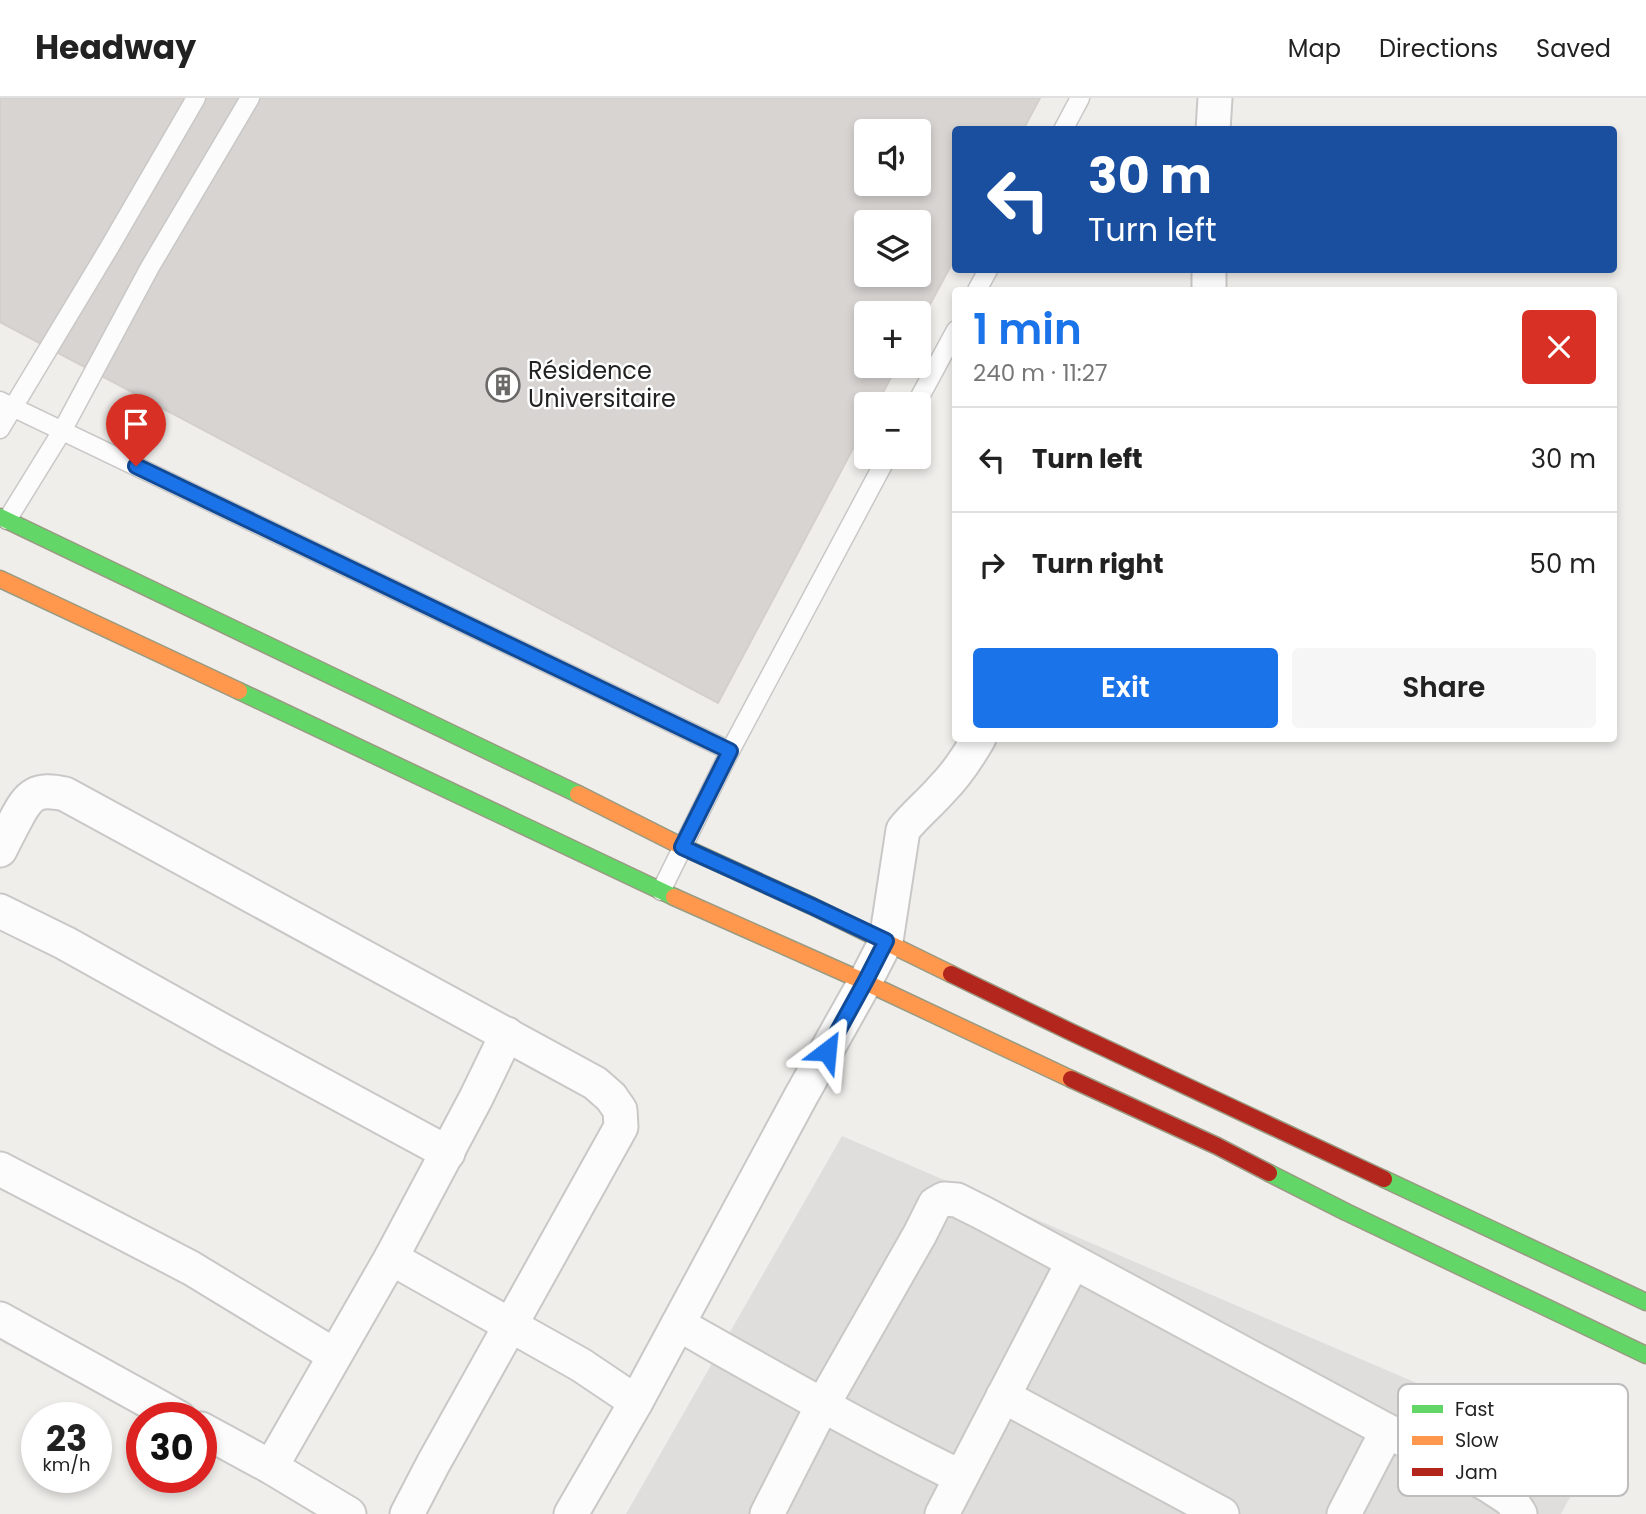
<!DOCTYPE html>
<meta charset="utf-8">
<style>
body{margin:0;font-family:Poppins,sans-serif;background:#f6f6f6;color:#222;height:100vh;display:flex;flex-direction:column;font-size:26px;white-space:nowrap}
*{box-sizing:border-box;margin:0}
p{font-size:23px;color:#767676}
.icon{flex:none;width:38px;height:38px;fill:none;stroke:currentColor;stroke-width:2;stroke-linecap:round;stroke-linejoin:round}
.map{position:relative;flex:1;overflow:hidden}
.side{position:absolute;left:952px;top:189px;width:665px;height:455px;display:flex;flex-direction:column;background:#fff;border-radius:7px;box-shadow:0 4px 10px #0003}
.side>*{flex:none}
.top-card{position:absolute;left:952px;top:28px;width:665px;height:147px;border-radius:7px;box-shadow:0 4px 10px #0003;background:#1a4fa0;color:#fff;overflow:hidden}
.fabs{position:absolute;left:854px;top:21px;display:grid;gap:14px}
.fabs a{display:grid;place-items:center;width:77px;height:77px;border-radius:7px;background:#fff;box-shadow:0 4px 10px #0003;font-size:35px}
.speed{position:absolute;left:21px;top:1304px;display:flex;gap:14px;font-size:35px;font-weight:700;text-align:center}
.speed>*{display:grid;place-content:center;width:91px;height:91px;border-radius:50%;background:#fff;box-shadow:0 4px 10px #0003;line-height:1}
.speed small{font-size:18px;font-weight:400}
.speed .limit{border:10px solid #d22;background:#fff;color:#111}
.pin{position:absolute;display:grid;place-items:center;width:60px;height:60px;color:#fff;margin:-72px -30px;border-radius:50% 50% 50% 0;rotate:-45deg;box-shadow:0 0 7px #0007}
.pin .icon{rotate:45deg}
.me{position:absolute;width:77px;margin:-38px;rotate:29deg;stroke-linejoin:round;filter:drop-shadow(0 0 5px #0008)}
.turn{display:flex;align-items:center;gap:24px;height:147px;padding:0 21px;font-size:32px}
.turn .icon{width:91px;height:91px;stroke-width:2.5}
.turn b{display:block;font-size:49px;line-height:60px}
.round{display:grid;place-items:center;flex:none;width:74px;height:74px;border-radius:7px;background:#f6f6f6}
.headline{display:flex;align-items:center;justify-content:space-between;height:119px;padding:0 21px}
h1{font-size:42px;font-weight:600;line-height:52px;color:#1a73e8}
.primary-button{display:flex;gap:14px;margin-top:auto;padding:14px 21px}
.primary-button a{flex:1;height:80px;border-radius:7px;background:#1a73e8;color:#fff;font-size:28px;font-weight:600;line-height:80px;text-align:center}
.primary-button a+a{background:#f6f6f6;color:#222}
ul{padding:0;list-style:none}
li{display:flex;align-items:center;gap:21px;height:105px;padding:0 21px;border-top:2px solid #e0e0e0}
li div{flex:1}
li b{display:block;font-size:26px}
li em{font-style:normal}
header{display:flex;align-items:center;gap:42px;box-sizing:border-box;height:98px;padding:0 35px;background:#fff;border-bottom:2px solid #e0e0e0}
header strong{font-size:33px}
nav{display:flex;gap:38px;margin-inline-start:auto;font-size:24px}
.map>svg:first-child{display:block}
</style>
<header>
<strong>Headway</strong>
<nav><a>Map</a><a>Directions</a><a>Saved</a></nav>
</header>
<div class="map">
<svg width="1646" height="1416" viewBox="0 0 1646 1416">
<rect width="100%" height="100%" fill="#f0eeeb"/>
<polygon fill="#dfdedc" points="842,1038 1591,1360 1561,1416 626,1416"/>
<path fill="#d7d4d2" stroke="#d3d0cc" stroke-width="2" fill-rule="evenodd" d="M0,0H1040L1023,32H956V158L919,227V215H866V268H897L877,306H866V326L718,605L0,224ZM866,33H919V86H866ZM866,124H919V177H866Z"/>
<g fill="none" stroke-linecap="round" stroke-linejoin="round">
<defs>
<g id="lane">
<polyline points="1063,32 1080,0"/>
<polyline points="977,192 988,172"/>
<polyline points="0,303 730,653"/>
<polyline points="916,306 956,232"/>
<polyline points="0,331 109,150 196,0"/>
<polyline points="7,422 62,333 150,169 250,0"/>
<polyline points="661,793 730,653 887,359"/>
</g>
<g id="street">
<polyline points="1213,32 1215,0"/>
<polyline points="1209,172 1209,192"/>
<path d="M0,752C5,742 10,732 16,721C29,696 36,690 65,696L595,985L611,999L620,1012L621,1029L433,1366L407,1416"/>
<polyline points="0,813 65,845 230,937 448,1055"/>
<polyline points="0,1071 191,1170 334,1257"/>
<polyline points="391,1160 581,1267 636,1304"/>
<polyline points="0,1221 179,1320"/>
<path d="M678,1226C772,1279 864,1332 961,1379"/>
<polyline points="1003,1298 1222,1416"/>
<polyline points="201,1331 271,1369 349,1416"/>
<polyline points="271,1369 391,1160 476,1000 507,936"/>
<path d="M571,1416L636,1304L801,998L865,884L886,843L903,732C915,717 930,705 942,691C957,676 968,659 979,640"/>
<polyline points="767,1416 822,1308 920,1136 935,1106 944,1101 957,1102 983,1115 1488,1387 1511,1402 1520,1416"/>
<polyline points="942,1416 1073,1164"/>
<polyline points="1344,1416 1387,1333"/>
</g>
<g id="fast">
<polyline points="0,419 578,696"/>
<polyline points="239,593 674,799"/>
<polyline points="1269,1075 1346,1114 1646,1257"/>
<polyline points="1384,1081 1646,1204"/>
</g>
<g id="slow">
<polyline points="0,481 239,593"/>
<polyline points="578,696 683,749 812,808 951,876"/>
<polyline points="674,799 865,884 1071,981"/>
</g>
<g id="jam">
<polyline points="951,876 1073,935 1384,1081"/>
<polyline points="1071,981 1217,1048 1269,1075"/>
</g>
</defs>
<use href="#lane" stroke="#c9c8c7" stroke-width="21"/>
<use href="#street" stroke="#c9c8c7" stroke-width="37"/>
<use href="#fast" stroke="#999a82" stroke-width="19"/>
<use href="#slow" stroke="#999a82" stroke-width="19"/>
<use href="#jam" stroke="#999a82" stroke-width="19"/>
<use href="#lane" stroke="#fdfcfc" stroke-width="18"/>
<use href="#street" stroke="#fdfcfc" stroke-width="33"/>
<use href="#fast" stroke="#63d668" stroke-width="16"/>
<use href="#slow" stroke="#ff974d" stroke-width="16"/>
<use href="#jam" stroke="#b3261e" stroke-width="16"/>
</g>
<g fill="none" stroke-linecap="round" stroke-linejoin="round">
<defs>
<polyline id="route" points="136,368 730,653 682,749 812,808 886,843 865,884 827,953"/>
</defs>
<use href="#route" stroke="#114b97" stroke-width="18"/>
<use href="#route" stroke="#1a73e8" stroke-width="12"/>
</g>
<defs>
<symbol id="building-ring" viewBox="-11 -11 22 22"><circle r="9.5" fill="#fff" stroke="#6a6968" stroke-width="1.5"/><path d="M-4-6H4V6H1V3H-1V6H-4ZM-2.5-4.3h1.7v1.8h-1.7ZM.8-4.3h1.7v1.8H.8ZM-2.5-1h1.7V.8h-1.7ZM.8-1h1.7V.8H.8Z" fill="#6a6968"/></symbol>
</defs>
<g fill-rule="evenodd">
<use href="#building-ring" x="484" y="268" width="38" height="38"/>
</g>
<g text-anchor="middle" stroke-width="5" stroke-linejoin="round" paint-order="stroke">
<g font-size="24" fill="#222" stroke="#fff" text-anchor="start">
<text x="528" y="281">Résidence<tspan x="528" dy="28">Universitaire</tspan></text>
</g>
</g>
<rect x="1398" y="1286" width="230" height="112" rx="10" fill="#fff" stroke="#bdbdbd" stroke-width="2"/>
<rect x="1412" y="1307" width="31" height="8" fill="#63d668"/>
<rect x="1412" y="1338" width="31" height="9" fill="#ff974d"/>
<rect x="1412" y="1370" width="31" height="8" fill="#b3261e"/>
<g font-size="19" fill="#222">
<text x="1455" y="1318">Fast</text>
<text x="1455" y="1349">Slow</text>
<text x="1455" y="1381">Jam</text>
</g>
</svg>
<div class="fabs">
<a><svg class="icon" aria-label="sound" viewBox="0 0 24 24"><path d="M4 9h4l5-4v14l-5-4H4zM17 9q2 3 0 6"/></svg></a>
<a><svg class="icon" aria-label="layers" viewBox="0 0 24 24"><path d="M12 4l9 5-9 5-9-5zM3 14l9 5 9-5"/></svg></a>
<a>+</a>
<a>−</a>
</div>
<div class="speed"><div>23<small>km/h</small></div><div class="limit">30</div></div>
<div class="pin" style="left:136px;top:368px;background:#d93025"><svg class="icon" aria-label="arrive" viewBox="0 0 24 24"><path d="M6 21V4h12l-3 4 3 4H6"/></svg></div>
<svg class="me" style="left:827px;top:953px" viewBox="-20 -20 40 40"><path d="M0-17L14 15 0 8-14 15z" fill="#1a73e8" stroke="#fff" stroke-width="4"/></svg>
<div class="top-card">
<div class="turn"><svg class="icon" aria-label="left" viewBox="0 0 24 24"><path d="M17 20v-9H6M10 6l-5 5 5 5"/></svg><div><b>30 m</b>Turn left</div></div>
</div>
<section class="side">
<div class="headline"><div><h1>1 min</h1><p>240 m · 11:27</p></div><a class="round" style="background:#d93025;color:#fff"><svg class="icon" aria-label="close" viewBox="0 0 24 24"><path d="M6 6l12 12M18 6L6 18"/></svg></a></div>
<ul>
<li><svg class="icon" aria-label="left" viewBox="0 0 24 24"><path d="M17 20v-9H6M10 6l-5 5 5 5"/></svg><div><b>Turn left</b></div><em>30 m</em></li>
<li><svg class="icon" aria-label="right" viewBox="0 0 24 24"><path d="M7 20v-9h11M14 6l5 5-5 5"/></svg><div><b>Turn right</b></div><em>50 m</em></li>
</ul>
<div class="primary-button"><a>Exit</a><a>Share</a></div>
</section>
</div>
